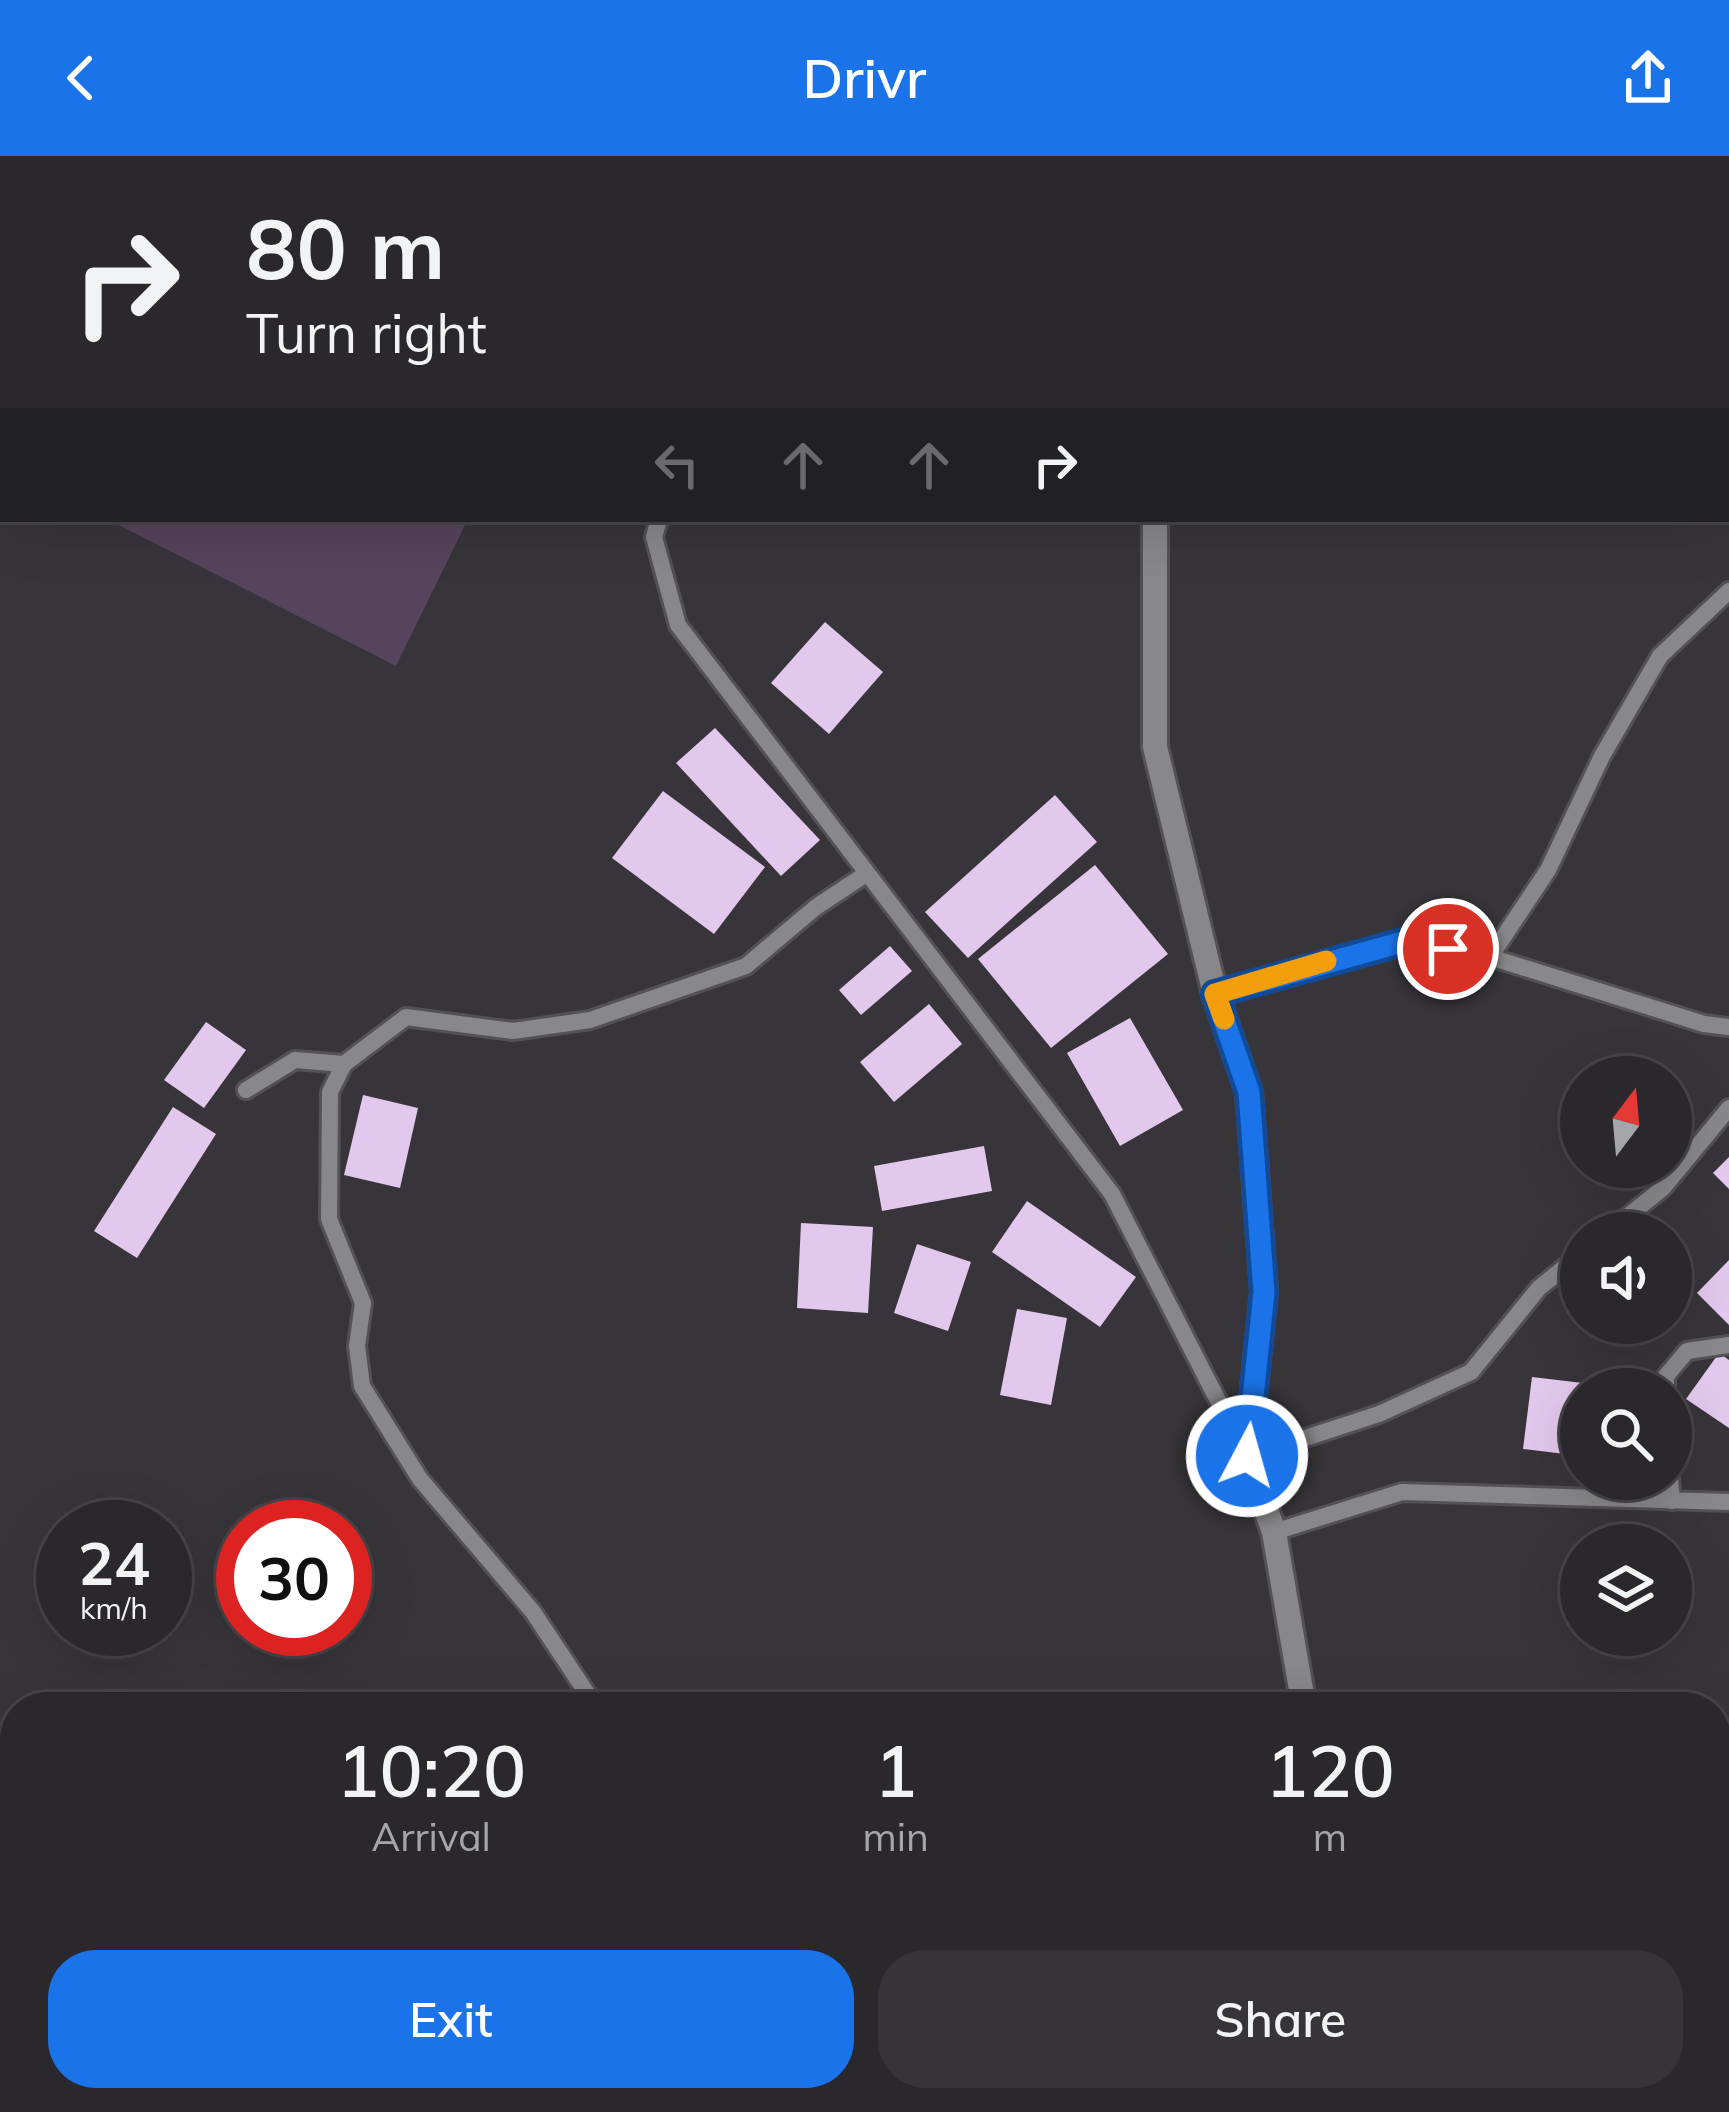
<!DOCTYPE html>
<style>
body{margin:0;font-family:Mulish,sans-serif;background:#363438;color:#f1f3f6;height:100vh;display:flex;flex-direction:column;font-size:45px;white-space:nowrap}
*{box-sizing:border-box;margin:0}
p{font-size:39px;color:#a5a6a9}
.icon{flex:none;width:66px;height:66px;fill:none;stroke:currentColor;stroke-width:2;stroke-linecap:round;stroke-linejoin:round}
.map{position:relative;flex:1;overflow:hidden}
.panel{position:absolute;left:0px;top:1536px;width:1731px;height:420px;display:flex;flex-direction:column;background:#2a282c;border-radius:48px 48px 0 0;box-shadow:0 12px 48px #0002,0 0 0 3px #464448}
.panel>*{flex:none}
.banner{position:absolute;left:0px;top:0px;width:1731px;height:366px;box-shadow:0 12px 48px #0002,0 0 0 3px #464448;background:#2a282c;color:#f1f3f6;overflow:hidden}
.needle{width:78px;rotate:16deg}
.fabs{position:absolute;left:1560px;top:900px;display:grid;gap:24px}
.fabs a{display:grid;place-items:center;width:132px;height:132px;border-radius:50%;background:#2a282c;box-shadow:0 12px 48px #0002,0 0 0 3px #464448;font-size:60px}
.speed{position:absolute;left:36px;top:1344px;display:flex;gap:24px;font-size:60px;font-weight:700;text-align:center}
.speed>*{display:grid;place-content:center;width:156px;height:156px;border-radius:50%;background:#2a282c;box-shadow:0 12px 48px #0002,0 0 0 3px #464448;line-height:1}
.speed small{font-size:30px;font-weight:400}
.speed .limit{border:18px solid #d22;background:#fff;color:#111}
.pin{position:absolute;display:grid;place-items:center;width:102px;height:102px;color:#fff;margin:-51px;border:6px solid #fff;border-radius:50%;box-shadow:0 3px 12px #0007}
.me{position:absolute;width:132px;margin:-66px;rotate:6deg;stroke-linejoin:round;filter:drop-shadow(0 0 9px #0008)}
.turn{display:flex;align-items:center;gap:42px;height:252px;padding:0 48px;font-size:54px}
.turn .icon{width:156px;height:156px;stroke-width:2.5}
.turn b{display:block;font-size:84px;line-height:102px}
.lanes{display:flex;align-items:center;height:114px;padding:0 48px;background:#0003;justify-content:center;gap:60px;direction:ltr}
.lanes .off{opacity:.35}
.eta{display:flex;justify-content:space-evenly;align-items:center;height:204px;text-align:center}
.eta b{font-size:72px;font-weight:600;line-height:84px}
.action{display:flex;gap:24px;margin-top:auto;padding:24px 48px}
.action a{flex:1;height:138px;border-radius:48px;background:#1a73e8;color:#fff;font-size:48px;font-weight:600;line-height:138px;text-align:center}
.action a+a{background:#363438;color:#f1f3f6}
header{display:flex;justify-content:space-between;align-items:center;height:156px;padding:0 48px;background:#1a73e8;color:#fff;font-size:54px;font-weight:600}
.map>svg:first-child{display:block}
</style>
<header><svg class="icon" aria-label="back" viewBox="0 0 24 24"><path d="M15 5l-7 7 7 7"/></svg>Drivr<svg class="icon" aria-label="share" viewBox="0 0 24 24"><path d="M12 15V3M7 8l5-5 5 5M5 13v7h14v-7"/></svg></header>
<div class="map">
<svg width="1729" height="1956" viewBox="0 0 1729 1956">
<rect width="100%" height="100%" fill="#38353a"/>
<g fill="#56435d">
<polygon points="0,0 661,0 3,3 3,310"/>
<polygon points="107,363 468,363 396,510"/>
</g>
<g fill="#e3c8ed">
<polygon points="825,466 883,516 829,578 771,527"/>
<polygon points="715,572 820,684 781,720 676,607"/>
<polygon points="663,635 765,711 714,778 612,702"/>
<polygon points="1055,639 1097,686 968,802 925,756"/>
<polygon points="1095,709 1168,798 1051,892 978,803"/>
<polygon points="890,790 912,815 861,859 839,834"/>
<polygon points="929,848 962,888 894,946 860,906"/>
<polygon points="1130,862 1183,954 1120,990 1067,897"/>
<polygon points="206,866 246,894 204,952 164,924"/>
<polygon points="363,939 418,952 400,1032 344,1019"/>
<polygon points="173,951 216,978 137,1102 94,1075"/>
<polygon points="984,990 992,1035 882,1055 874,1010"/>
<polygon points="1729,1001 1729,1033 1713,1017"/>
<polygon points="1027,1045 1136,1121 1100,1171 992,1096"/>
<polygon points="801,1067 873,1071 868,1157 797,1152"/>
<polygon points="917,1088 971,1106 948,1175 894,1157"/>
<polygon points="1729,1104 1729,1169 1697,1137"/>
<polygon points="1017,1153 1067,1162 1051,1249 1000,1239"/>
<polygon points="1719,1197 1729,1204 1729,1272 1686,1243"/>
<polygon points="1532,1221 1608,1230 1581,1233 1581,1300 1523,1293"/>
</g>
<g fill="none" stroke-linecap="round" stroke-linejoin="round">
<defs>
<g id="lane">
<polyline points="766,3 767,0"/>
<polyline points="659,363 654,381 678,469 1112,1038 1247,1301 1379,1258 1471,1216 1539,1132 1581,1098"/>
<polyline points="1490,801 1704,868 1729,871"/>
<polyline points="1215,838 1406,785 1490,801 1548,714 1602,600 1660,500 1729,435"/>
<polyline points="344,908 330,936 329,1063 363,1147 357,1190 362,1230 420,1323 533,1456 596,1551"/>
<polyline points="246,934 295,904 344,908 406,861 513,875 590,864 746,810 816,751 866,718"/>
<polyline points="1607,1077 1663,1032 1729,952"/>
<polyline points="1666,1233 1666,1220 1687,1195 1729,1189"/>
<polyline points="1670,1323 1672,1345"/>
<polyline points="1274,1376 1402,1336 1729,1346"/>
<polyline points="728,1941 740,1956"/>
</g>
<g id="street">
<polyline points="1131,0 1132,3"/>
<polyline points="1155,363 1155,591 1215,838 1249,936 1264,1135 1247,1301 1274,1376 1304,1551"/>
<polyline points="1325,1941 1326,1956"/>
</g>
</defs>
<use href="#lane" stroke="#545156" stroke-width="22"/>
<use href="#street" stroke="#545156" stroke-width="30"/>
<use href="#lane" stroke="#888789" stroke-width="16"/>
<use href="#street" stroke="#888789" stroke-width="24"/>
</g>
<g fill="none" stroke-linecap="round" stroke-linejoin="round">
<defs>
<polyline id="route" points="1247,1300 1264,1136 1249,936 1215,838 1406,785 1448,793"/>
</defs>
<use href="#route" stroke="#114b97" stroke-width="30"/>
<use href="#route" stroke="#1a73e8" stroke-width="21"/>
<polyline stroke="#f59e0b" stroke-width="21" points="1224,863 1215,838 1326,805"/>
</g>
</svg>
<div class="fabs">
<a><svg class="needle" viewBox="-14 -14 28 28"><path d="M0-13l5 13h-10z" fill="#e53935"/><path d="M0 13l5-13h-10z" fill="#a5a6a9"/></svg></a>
<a><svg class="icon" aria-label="sound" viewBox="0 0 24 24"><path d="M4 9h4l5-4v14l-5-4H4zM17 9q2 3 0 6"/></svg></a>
<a><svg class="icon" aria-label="search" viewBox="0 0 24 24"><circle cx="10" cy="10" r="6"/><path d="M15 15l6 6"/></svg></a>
<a><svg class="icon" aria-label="layers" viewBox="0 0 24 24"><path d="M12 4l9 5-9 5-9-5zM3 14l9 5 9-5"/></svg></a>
</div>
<div class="speed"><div>24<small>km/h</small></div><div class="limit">30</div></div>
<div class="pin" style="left:1448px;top:793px;background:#d93025"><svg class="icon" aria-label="arrive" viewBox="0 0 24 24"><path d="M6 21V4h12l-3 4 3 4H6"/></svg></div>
<svg class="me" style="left:1247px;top:1300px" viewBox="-20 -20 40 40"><circle r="17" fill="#1a73e8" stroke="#fff" stroke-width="3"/><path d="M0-11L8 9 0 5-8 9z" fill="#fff"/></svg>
<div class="banner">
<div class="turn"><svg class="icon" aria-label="right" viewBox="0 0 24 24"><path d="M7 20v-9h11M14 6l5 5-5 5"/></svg><div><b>80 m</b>Turn right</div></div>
<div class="lanes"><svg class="icon off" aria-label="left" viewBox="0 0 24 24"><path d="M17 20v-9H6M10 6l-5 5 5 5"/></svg><svg class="icon off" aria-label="ahead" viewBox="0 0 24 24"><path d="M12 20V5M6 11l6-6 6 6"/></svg><svg class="icon off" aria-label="ahead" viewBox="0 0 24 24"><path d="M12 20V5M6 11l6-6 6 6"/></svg><svg class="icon" aria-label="right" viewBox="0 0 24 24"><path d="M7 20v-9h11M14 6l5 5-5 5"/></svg></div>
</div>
<section class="panel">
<div class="eta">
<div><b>10:20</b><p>Arrival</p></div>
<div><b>1</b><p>min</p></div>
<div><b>120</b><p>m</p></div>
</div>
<div class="action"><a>Exit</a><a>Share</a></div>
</section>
</div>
